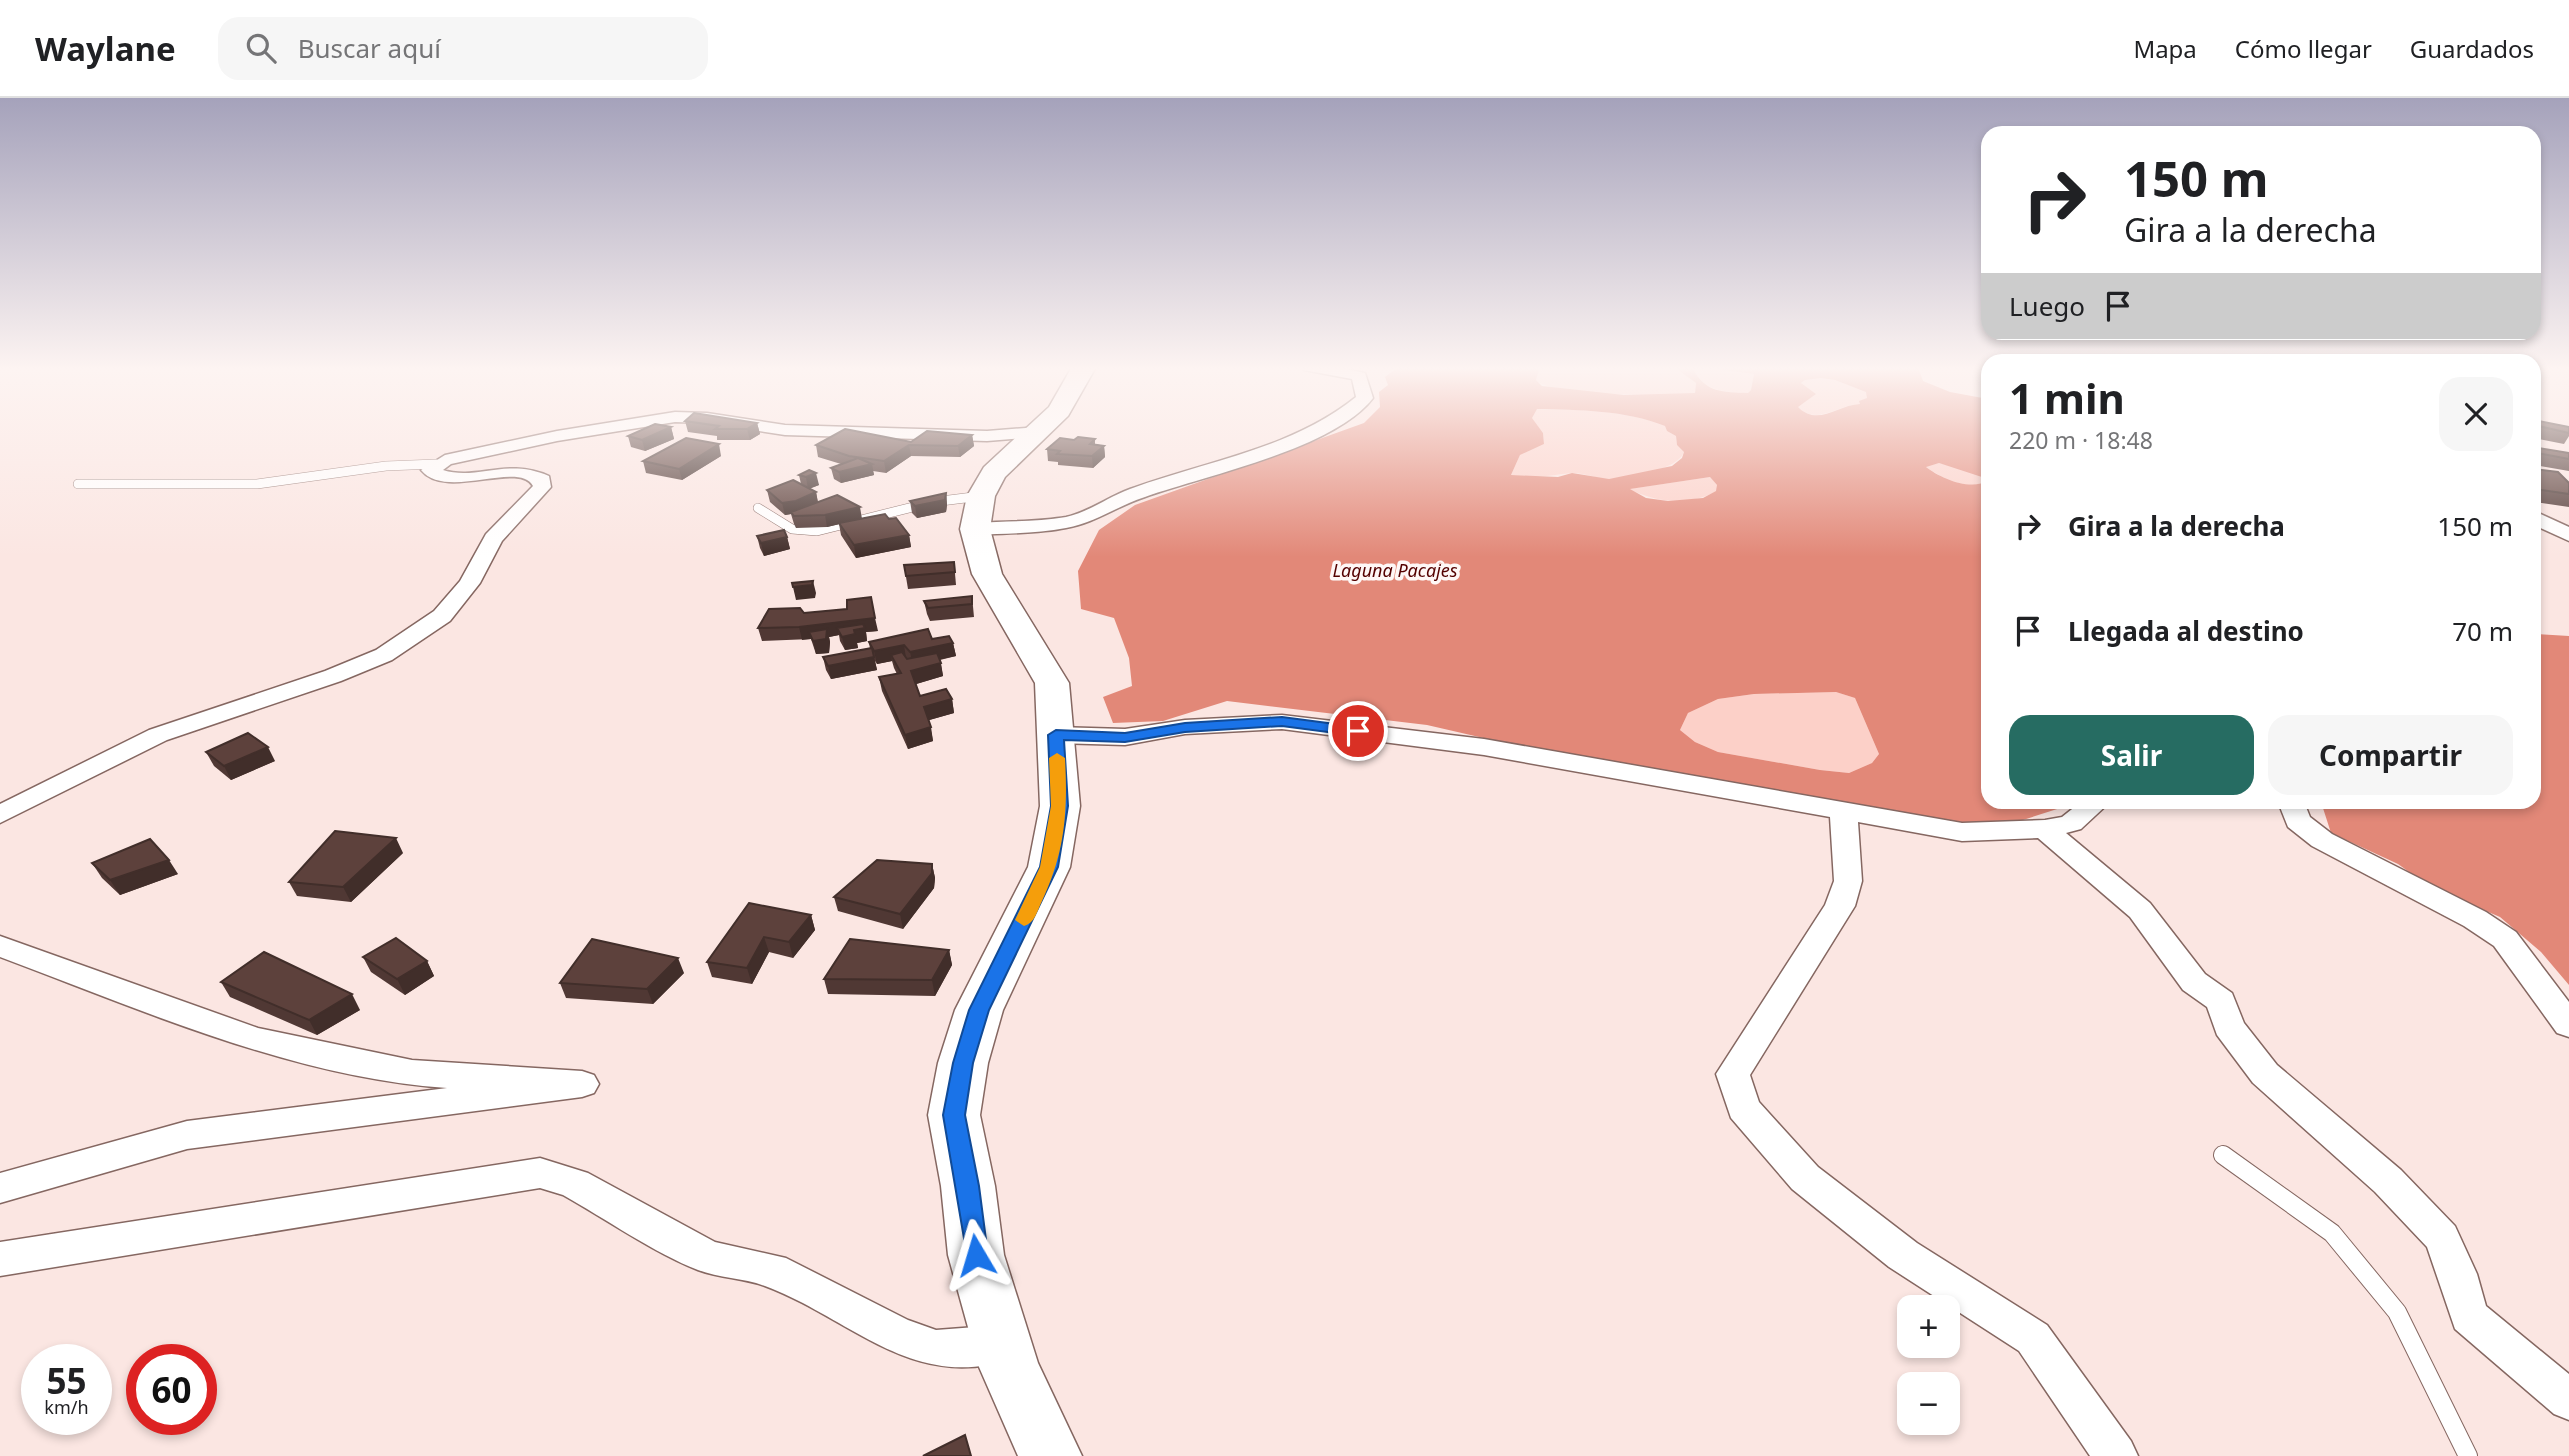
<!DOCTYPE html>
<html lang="es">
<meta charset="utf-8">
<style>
body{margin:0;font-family:"Noto Sans",sans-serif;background:#f6f6f6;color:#202124;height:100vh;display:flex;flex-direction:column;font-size:26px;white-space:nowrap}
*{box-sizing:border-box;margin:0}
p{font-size:23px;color:#757577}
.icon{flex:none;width:38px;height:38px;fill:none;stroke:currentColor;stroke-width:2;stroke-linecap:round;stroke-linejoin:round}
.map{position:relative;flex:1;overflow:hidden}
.sheet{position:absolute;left:1981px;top:256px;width:560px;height:455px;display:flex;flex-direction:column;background:#fff;border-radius:21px;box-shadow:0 4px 10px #0003}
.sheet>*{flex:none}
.guide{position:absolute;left:1981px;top:28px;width:560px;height:214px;border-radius:21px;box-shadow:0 4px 10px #0003;background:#fff;color:#202124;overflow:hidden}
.tools{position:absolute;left:1897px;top:1197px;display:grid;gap:14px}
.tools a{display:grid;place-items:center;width:63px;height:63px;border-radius:14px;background:#fff;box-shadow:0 4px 10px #0003;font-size:35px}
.speed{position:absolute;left:21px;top:1246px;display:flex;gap:14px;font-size:35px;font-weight:700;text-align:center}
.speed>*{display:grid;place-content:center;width:91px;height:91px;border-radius:50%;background:#fff;box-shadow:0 4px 10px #0003;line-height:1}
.speed small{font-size:18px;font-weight:400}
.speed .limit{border:10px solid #d22;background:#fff;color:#111}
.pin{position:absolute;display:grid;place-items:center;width:60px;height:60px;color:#fff;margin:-30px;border:4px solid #fff;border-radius:50%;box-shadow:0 2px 7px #0007}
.me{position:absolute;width:77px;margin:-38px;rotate:353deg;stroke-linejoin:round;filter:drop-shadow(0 0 5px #0008)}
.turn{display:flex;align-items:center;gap:24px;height:147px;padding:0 28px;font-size:32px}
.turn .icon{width:91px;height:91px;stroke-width:2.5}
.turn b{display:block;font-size:49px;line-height:60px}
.then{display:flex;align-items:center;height:66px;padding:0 28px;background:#0003;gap:14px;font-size:26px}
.round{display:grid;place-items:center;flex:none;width:74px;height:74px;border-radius:21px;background:#f6f6f6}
.summary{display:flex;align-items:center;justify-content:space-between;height:119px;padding:0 28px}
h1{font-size:42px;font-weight:700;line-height:52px}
.button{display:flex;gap:14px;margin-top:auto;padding:14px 28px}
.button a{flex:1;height:80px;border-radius:21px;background:#266c62;color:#fff;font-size:28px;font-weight:700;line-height:80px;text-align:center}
.button a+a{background:#f6f6f6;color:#202124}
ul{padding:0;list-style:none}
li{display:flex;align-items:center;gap:21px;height:105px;padding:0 28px}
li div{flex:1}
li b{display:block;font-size:26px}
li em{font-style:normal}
header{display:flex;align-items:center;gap:42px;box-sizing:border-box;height:98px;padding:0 35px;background:#fff;border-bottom:2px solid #e0e0e0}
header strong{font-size:33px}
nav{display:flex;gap:38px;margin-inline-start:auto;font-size:24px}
.search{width:490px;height:63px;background:#f6f6f6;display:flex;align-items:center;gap:18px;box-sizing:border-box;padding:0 24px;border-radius:21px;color:#757577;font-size:26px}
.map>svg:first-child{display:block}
</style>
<header>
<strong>Waylane</strong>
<div class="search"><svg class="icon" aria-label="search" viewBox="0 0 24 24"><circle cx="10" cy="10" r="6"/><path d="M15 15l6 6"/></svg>Buscar aquí</div>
<nav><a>Mapa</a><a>Cómo llegar</a><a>Guardados</a></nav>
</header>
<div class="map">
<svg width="2569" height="1358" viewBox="0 0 2569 1358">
<rect width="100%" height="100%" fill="#fbe6e2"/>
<g fill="#fcd0c8">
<path d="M1540,269H1674L1696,285L1695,295L1684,297C1656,297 1553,299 1536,282Z"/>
<path d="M1708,270L1754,276L1751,292L1748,295C1723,294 1706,294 1693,271Z"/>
<path d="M1821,280L1835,282L1867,294V300L1860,306C1836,307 1819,328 1797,309L1816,296L1801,286L1805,282Z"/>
<path d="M1536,311C1579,312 1625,312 1665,328L1667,333L1676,338L1677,347L1684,354C1678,372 1628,380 1609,381C1597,381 1583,374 1571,375C1547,378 1536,380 1511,377L1520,357L1544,346L1543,335L1531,320Z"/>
<path d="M1939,365L1981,376L1988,382C1971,395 1939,379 1925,368Z"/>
<path d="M1710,379L1717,387V393C1689,408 1657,405 1629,391Z"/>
<polygon points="1836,594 1855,600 1879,656 1872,665 1849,675 1820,672 1718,654 1695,644 1680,632 1688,615 1718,601 1754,596"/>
</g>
<g fill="#e28878" fill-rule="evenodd">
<path d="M1398,269H1540L1536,282L1542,288L1624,297L1695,295L1696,285L1674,269H1918L1923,283L1950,294L1988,301V381L1939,365L1926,369C1940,380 1972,394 1988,382V704L2076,705L1995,731L1643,669L1606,668L1427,627L1227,603L1163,623L1113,625L1103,599L1132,588L1129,560L1114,520L1081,511L1078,473L1099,432L1135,407L1364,325L1380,309L1379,294L1388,287L1385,279ZM1708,270L1754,276L1751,292L1748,295C1723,294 1706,295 1693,271ZM1821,280L1835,282L1866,294L1867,300L1859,303L1860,306C1837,307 1818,329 1798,309L1816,296L1801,285L1805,282ZM1537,311C1579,312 1625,312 1665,328L1667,333L1676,338L1677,347L1684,354L1682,360L1672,368L1609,381L1572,375L1558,379L1511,377L1520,357L1544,346L1543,335L1532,320ZM1710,379L1717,387L1716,393L1703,400L1668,403L1646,400L1630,391ZM1836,594L1855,600L1879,656L1872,665L1849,675L1820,672L1718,654L1695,644L1680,632L1688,615L1718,601L1754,596Z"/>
<polygon points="2534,536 2569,538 2569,887 2541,854 2500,819 2430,789 2398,766 2331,735 2322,707 2338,704 2534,704"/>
</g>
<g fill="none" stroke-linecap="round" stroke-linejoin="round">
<defs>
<g id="lane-far1">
<polyline points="78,386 257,386 386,368 436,366"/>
<polyline points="758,410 792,431 817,433 933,404 981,398"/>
</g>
<polyline id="lane" points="2223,1057 2332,1135 2397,1214 2468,1358"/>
<g id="street">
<path d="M1302,269H1335L1365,275L1373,300C1334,351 1207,377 1145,399C1117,408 1095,425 1066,430C1037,436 1005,435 975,437L965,431L975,425C1005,423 1037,424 1066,419C1089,414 1108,399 1130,391C1206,363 1292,351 1356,299L1352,281L1304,272Z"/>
<path d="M675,314L707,315L785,327L987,333L1039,329L1048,334L1039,339L987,343L785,337L707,325L675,324L557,343L451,366L443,372C477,383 507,359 549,378L551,389L502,443L480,485L450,523L392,562L341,583L167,642L0,725V706L149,632L325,573L376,552L434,513L460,483L486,436L533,388C519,362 446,403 421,372L445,357L557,333Z"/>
<polygon points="2534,413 2569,429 2569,443 2534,427"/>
<polygon points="1282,617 1484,641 1962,725 2045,722 2062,719 2081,704 2110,704 2081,731 2066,735 2150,805 2205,876 2232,895 2244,925 2277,967 2401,1072 2455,1128 2477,1176 2486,1208 2569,1276 2569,1322 2554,1316 2455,1231 2427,1149 2375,1094 2253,985 2217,937 2207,909 2183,892 2130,819 2038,740 1962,743 1858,724 1862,783 1855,808 1750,977 1759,1004 1818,1069 1917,1145 2047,1227 2131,1343 2138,1358 2090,1358 2019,1253 1889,1169 1792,1091 1731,1020 1716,976 1825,807 1834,783 1830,719 1484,657 1282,631 1185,636 1125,647 1056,645 1047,642 1043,637 1047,632 1056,629 1125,631 1185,622"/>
<polygon points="2278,704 2304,704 2310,719 2332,736 2486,814 2516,834 2569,904 2569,939 2557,935 2494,848 2464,828 2312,748 2288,729"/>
<path d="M0,838L258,930L412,962L582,973L594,977L599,986L594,995L582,999L187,1051L0,1105V1075L187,1023L447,990C295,980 142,912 0,859Z"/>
<path d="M540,1060L588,1075L715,1144L786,1160L908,1222L936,1232L1002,1227L1016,1233L1022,1246L1016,1259C915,1297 851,1220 765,1188C744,1180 719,1180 698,1172C656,1156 604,1120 563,1097L540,1090L0,1178V1144Z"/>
</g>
<polygon id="primary" points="1072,269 1096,269 1068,318 1005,379 995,398 990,431 1002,476 1069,585 1080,708 1070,769 1003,912 988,965 980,1017 995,1088 1004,1157 1038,1265 1082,1358 1018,1358 979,1269 948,1157 941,1088 928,1017 938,965 955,912 1028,769 1040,708 1035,585 972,476 960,431 967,398 984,369 1049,309"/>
</defs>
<use href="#lane-far1" stroke="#856761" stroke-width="10"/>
<use href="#lane" stroke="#856761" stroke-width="20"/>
<use href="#street" stroke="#856761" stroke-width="3"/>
<use href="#primary" stroke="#856761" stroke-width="3"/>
<use href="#lane-far1" stroke="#fff" stroke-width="9"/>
<use href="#lane" stroke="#fff" stroke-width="18"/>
<use href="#street" fill="#fff" fill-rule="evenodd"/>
<use href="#primary" fill="#fff" fill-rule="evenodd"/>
</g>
<g fill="#503834">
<polygon points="2534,322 2569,329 2569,338 2564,346 2534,340"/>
<polygon points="685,323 757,325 760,336 750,342 717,342 717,338 688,334"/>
<polygon points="671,329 674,341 645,353 631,349 628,338"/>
<polygon points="972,337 974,348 960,359 911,358 886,375 873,373 874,377 841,385 834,381 831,370 841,366 818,359 816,347 911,344"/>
<polygon points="1095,341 1095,346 1104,348 1105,359 1093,370 1058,367 1058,364 1048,363 1047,351 1074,342"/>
<polygon points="2539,350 2569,355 2569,373 2534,367 2534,358"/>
<polygon points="721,358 682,382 646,375 643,363"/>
<polygon points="2534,371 2569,385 2569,409 2534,404"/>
<polygon points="809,372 819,387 809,391 816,394 818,404 862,420 889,421 909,437 911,449 856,460 841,437 839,426 827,429 796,430 794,426 791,416 785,417 770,404 767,392 801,386 799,377"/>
<polygon points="946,395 947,407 946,414 917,420 912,415 910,403"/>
<polygon points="757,438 787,439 790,451 764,458 760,450"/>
<polygon points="954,464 956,487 908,491 904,467"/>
<polygon points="972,498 974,519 930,523 927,516 924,503"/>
<polygon points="804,515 878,533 866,534 867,543 857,545 858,550 845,552 840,543 839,537 829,539 830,544 829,555 816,556 811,541 762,543 758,530"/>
<polygon points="932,541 953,545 956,558 940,562 943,578 916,586 920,598 952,601 954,615 929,622 933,643 908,651 882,593 879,579 897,576 894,570 892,563 877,566 875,563 877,572 831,581 826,572 823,559 870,551 869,544"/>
<polygon points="206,654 275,663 231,682 214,668"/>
<polygon points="403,755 351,804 297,798 289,784"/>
<polygon points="92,765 178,776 120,797 102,780"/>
<polygon points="932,766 935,780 934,790 903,831 838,813 834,799"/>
<polygon points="811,817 815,832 793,860 769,854 752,886 712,879 707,864"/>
<polygon points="949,852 952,867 935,898 828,896 824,881"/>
<polygon points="363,859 427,863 434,878 405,897 371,874"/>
<polygon points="684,875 653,906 566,900 560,885"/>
<polygon points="221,884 360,912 317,937 230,899"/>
</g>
<g fill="#412e2a">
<polygon points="757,325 760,336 750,342 747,331"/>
<polygon points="671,329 674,341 645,353 642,342"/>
<polygon points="972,337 974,348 960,359 958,348"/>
<polygon points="719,346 721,358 682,382 679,371"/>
<polygon points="909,347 911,358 886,375 884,363"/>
<polygon points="1104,348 1105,359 1093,370 1092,358"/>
<polygon points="872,366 874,377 841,385 839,374"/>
<polygon points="816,375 819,387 808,391 806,379"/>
<polygon points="816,394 818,406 791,414 791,416 785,417 782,405"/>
<polygon points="946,395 947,407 946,414 917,420 915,408"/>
<polygon points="860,409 862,421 827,429 825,417"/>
<polygon points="909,437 911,449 856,460 854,447"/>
<polygon points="787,439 790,451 764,458 761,445"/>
<polygon points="813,483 816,495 815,500 796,502 793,489"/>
<polygon points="875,520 878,533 866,534 867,543 857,545 858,550 845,552 842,539 837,530 839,537 829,539 830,544 829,555 816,556 813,543 809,534 811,541 802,542 799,529"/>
<polygon points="953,545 956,558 913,567 910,554"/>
<polygon points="904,547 906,560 891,557 892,563 877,566 874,553"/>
<polygon points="874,559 877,572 831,581 828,568"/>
<polygon points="941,565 943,578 913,587 911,573"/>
<polygon points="952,601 954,615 926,623 924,609"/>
<polygon points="931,629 933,643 908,651 905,637"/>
<polygon points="268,649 275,663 231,682 224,668"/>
<polygon points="396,740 403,755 351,804 343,789"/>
<polygon points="169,762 178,776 120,797 110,782"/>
<polygon points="932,766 935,780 934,790 903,831 900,816"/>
<polygon points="811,817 815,832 793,860 789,844"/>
<polygon points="764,839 769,854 752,886 747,870"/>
<polygon points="949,852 952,867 935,898 932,882"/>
<polygon points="678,860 684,875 653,906 647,891"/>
<polygon points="427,863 434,878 405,897 397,881"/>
<polygon points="352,896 360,912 317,937 309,922"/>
</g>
<g fill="#5d413c" stroke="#412e2a" stroke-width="2">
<polygon points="694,315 757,325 747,331 715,331 719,328 685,323"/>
<polygon points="2534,322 2569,329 2569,335 2534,327"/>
<polygon points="655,326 671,329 642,342 628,338"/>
<polygon points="845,331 911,344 927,333 972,337 958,348 909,347 884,363 849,358 816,347"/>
<polygon points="1078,339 1095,341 1090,346 1104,348 1092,358 1057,356 1060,353 1047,351 1060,340 1074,342"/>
<polygon points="686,340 719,346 679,371 643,363"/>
<polygon points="2539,350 2569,355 2569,361 2537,355"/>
<polygon points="858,360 872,366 839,374 831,370"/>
<polygon points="2534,371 2558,374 2569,385 2569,396 2534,391"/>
<polygon points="809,372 816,375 806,379 799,377"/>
<polygon points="793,382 816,394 796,403 782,405 767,392"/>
<polygon points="946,395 945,402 915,408 910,403"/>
<polygon points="837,397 860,409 825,417 794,418 791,414"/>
<polygon points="885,416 889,421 896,420 909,437 854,447 839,425"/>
<polygon points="784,432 787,439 761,445 757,438"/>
<polygon points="954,464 955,474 906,478 904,467"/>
<polygon points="813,483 812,487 793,489 792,485"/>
<polygon points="972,498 972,506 928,510 924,503"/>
<polygon points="871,499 875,520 799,529 758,530 769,511 800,510 804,515 847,511 847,502"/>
<polygon points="863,526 865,530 854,532 855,536 842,539 837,530"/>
<polygon points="827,531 826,541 813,543 809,534"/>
<polygon points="928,531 932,541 949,538 953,545 910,554 904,547 874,553 869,544"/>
<polygon points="872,550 874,559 828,568 823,559"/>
<polygon points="902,554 907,561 937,555 941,565 911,573 920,598 946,591 952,601 924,609 931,629 905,637 879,579 901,575 891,557"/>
<polygon points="248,635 268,649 224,668 206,654"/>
<polygon points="335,733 396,740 343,789 289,784"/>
<polygon points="150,741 169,762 110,782 92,765"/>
<polygon points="877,762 932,766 932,775 900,816 834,799"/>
<polygon points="749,805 811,817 789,844 764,839 747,870 707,864"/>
<polygon points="396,840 427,863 397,881 363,859"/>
<polygon points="592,841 678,860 647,891 560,885"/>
<polygon points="850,841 949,852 932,882 824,881"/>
<polygon points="264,854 352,896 309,922 221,884"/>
<polygon points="965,1337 971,1358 923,1358"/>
</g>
<linearGradient id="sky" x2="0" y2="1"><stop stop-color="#a5a2bb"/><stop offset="0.59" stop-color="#fdf4f2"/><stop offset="1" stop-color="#fdf4f2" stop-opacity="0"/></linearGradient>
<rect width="2569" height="459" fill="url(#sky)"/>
<polygon fill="#1a73e8" stroke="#114b97" stroke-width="2" points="1282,619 1358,629 1366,633 1358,638 1282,628 1185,634 1125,644 1064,642 1068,708 1058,769 989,912 973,965 965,1017 979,1088 988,1157 984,1164 976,1167 968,1164 943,1017 953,965 969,912 1040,769 1051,708 1048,637 1056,632 1125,635 1185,625"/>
<path fill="#f59e0b" d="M1057,655L1065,660C1068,714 1065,754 1042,803C1037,813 1035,825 1024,828L1015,822L1040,769L1051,708L1049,660Z"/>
<g text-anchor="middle" stroke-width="7" stroke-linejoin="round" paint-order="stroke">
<g font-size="18" font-style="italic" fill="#540100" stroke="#fef7f6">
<text x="1395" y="479">Laguna Pacajes</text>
</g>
</g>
</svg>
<div class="tools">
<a>+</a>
<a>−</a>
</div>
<div class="speed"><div>55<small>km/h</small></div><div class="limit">60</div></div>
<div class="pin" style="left:1358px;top:633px;background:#d93025"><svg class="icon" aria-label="arrive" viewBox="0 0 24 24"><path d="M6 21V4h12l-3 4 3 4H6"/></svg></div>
<svg class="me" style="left:976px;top:1157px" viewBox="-20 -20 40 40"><path d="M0-17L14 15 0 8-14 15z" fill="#1a73e8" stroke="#fff" stroke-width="4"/></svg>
<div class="guide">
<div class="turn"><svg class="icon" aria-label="right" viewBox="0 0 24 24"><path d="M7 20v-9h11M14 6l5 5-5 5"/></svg><div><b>150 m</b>Gira a la derecha</div></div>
<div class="then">Luego<svg class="icon" aria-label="arrive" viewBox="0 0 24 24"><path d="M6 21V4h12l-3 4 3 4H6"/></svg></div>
</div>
<section class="sheet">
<div class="summary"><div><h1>1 min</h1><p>220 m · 18:48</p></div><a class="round"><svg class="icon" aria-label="close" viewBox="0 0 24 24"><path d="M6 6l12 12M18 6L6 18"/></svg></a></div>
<ul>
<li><svg class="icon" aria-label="right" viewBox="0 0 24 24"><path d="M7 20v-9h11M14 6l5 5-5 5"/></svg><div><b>Gira a la derecha</b></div><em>150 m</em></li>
<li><svg class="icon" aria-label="arrive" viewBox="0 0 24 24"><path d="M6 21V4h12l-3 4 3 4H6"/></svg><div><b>Llegada al destino</b></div><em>70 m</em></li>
</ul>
<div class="button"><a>Salir</a><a>Compartir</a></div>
</section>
</div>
